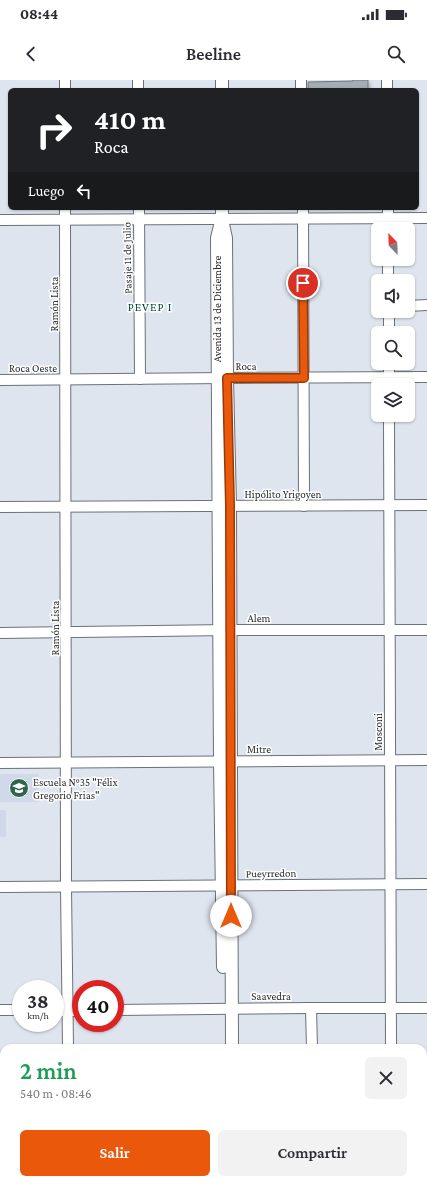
<!DOCTYPE html>
<html lang="es">
<meta charset="utf-8">
<style>
body{margin:0;font-family:"Crimson Pro",serif;background:#f2f2f3;color:#2b2b33;height:100vh;display:flex;flex-direction:column;font-size:15px;white-space:nowrap}
*{box-sizing:border-box;margin:0}
p{font-size:13px;color:#7c7c81}
.icon{flex:none;width:22px;height:22px;fill:none;stroke:currentColor;stroke-width:2;stroke-linecap:round;stroke-linejoin:round}
.map{position:relative;flex:1;overflow:hidden}
.details{position:absolute;left:0px;top:964px;width:427px;height:140px;display:flex;flex-direction:column;background:#fff;border-radius:12px 12px 0 0;box-shadow:0 1px 3px #0004}
.details>*{flex:none}
.guide{position:absolute;left:8px;top:8px;width:411px;height:122px;border-radius:6px;box-shadow:0 1px 3px #0004;background:#202124;color:#fff;overflow:hidden}
.needle{width:26px;rotate:337deg}
.tools{position:absolute;left:371px;top:142px;display:grid;gap:8px}
.tools a{display:grid;place-items:center;width:44px;height:44px;border-radius:6px;background:#fff;box-shadow:0 1px 3px #0004;font-size:20px}
.speed{position:absolute;left:12px;top:900px;display:flex;gap:8px;font-size:20px;font-weight:700;text-align:center}
.speed>*{display:grid;place-content:center;width:52px;height:52px;border-radius:50%;background:#fff;box-shadow:0 1px 3px #0004;line-height:1}
.speed small{font-size:10px;font-weight:400}
.speed .limit{border:6px solid #d22;background:#fff;color:#111}
.pin{position:absolute;display:grid;place-items:center;width:34px;height:34px;color:#fff;margin:-17px;border:2px solid #fff;border-radius:50%;box-shadow:0 1px 4px #0007}
.me{position:absolute;width:44px;margin:-22px;rotate:0deg;stroke-linejoin:round;filter:drop-shadow(0 0 3px #0008)}
.turn{display:flex;align-items:center;gap:14px;height:84px;padding:0 20px;font-size:18px}
.turn .icon{width:52px;height:52px;stroke-width:2.5}
.turn b{display:block;font-size:28px;line-height:34px}
.then{display:flex;align-items:center;height:38px;padding:0 20px;background:#0003;gap:8px;font-size:15px}
.round{display:grid;place-items:center;flex:none;width:42px;height:42px;border-radius:6px;background:#f2f2f3}
.headline{display:flex;align-items:center;justify-content:space-between;height:68px;padding:0 20px}
h1{font-size:24px;font-weight:600;line-height:30px;color:#1e9e55}
.cta{display:flex;gap:8px;margin-top:auto;padding:8px 20px}
.cta a{flex:1;height:46px;border-radius:6px;background:#ea580c;color:#fff;font-size:16px;font-weight:600;line-height:46px;text-align:center}
.cta a+a{background:#f2f2f3;color:#2b2b33}
.status{display:flex;justify-content:space-between;align-items:center;height:28px;padding:0 20px;background:#fff;direction:ltr}
.status svg{height:11px;fill:currentColor}
header{display:flex;justify-content:space-between;align-items:center;height:52px;padding:0 20px;background:#fff;font-size:18px;font-weight:600}
.map>svg:first-child{display:block}
</style>
<div class="status"><b>08:44</b><svg viewBox="0 0 49 12"><path d="M0 12V9h3v3zM5 12V6h3v6zM10 12V3h3v9zM15 12V0h3v12zM26 1h20v11H26zM47 4h2v5h-2z"/></svg></div>
<header><svg class="icon" aria-label="back" viewBox="0 0 24 24"><path d="M15 5l-7 7 7 7"/></svg>Beeline<svg class="icon" aria-label="search" viewBox="0 0 24 24"><circle cx="10" cy="10" r="6"/><path d="M15 15l6 6"/></svg></header>
<div class="map">
<svg width="427" height="1104" viewBox="0 0 427 1104">
<defs>
<filter id="shadow"><feDropShadow dx="1.5" dy="3" stdDeviation="2" flood-color="#0004"/></filter>
</defs>
<rect width="100%" height="100%" fill="#dfe5ee"/>
<g fill="#cfd9e9">
<polygon points="0,694 39,694 38,722 0,722"/>
<rect x="0" y="730" width="6" height="27"/>
</g>
<polygon fill="#a3adb3" stroke="#6d767c" filter="url(#shadow)" points="353,0 368,0 368,10 308,10 308,2 353,1"/>
<g fill="none" stroke-linecap="round" stroke-linejoin="round">
<defs>
<g id="minor">
<polyline points="65,0 65,10"/>
<polyline points="138,0 138,10"/>
<polyline points="301,0 301,10"/>
<polyline points="387,0 387,10"/>
<polyline points="65,128 66,807 68,968"/>
<polyline points="139,128 140,299"/>
<polyline points="303,128 304,426"/>
<polyline points="388,128 388,149"/>
<polyline points="0,140 427,138"/>
<polyline points="388,179 388,201"/>
<polyline points="408,226 427,225"/>
<polyline points="389,231 389,253"/>
<polyline points="389,283 389,305"/>
<polyline points="0,300 227,298 427,297"/>
<polyline points="389,335 391,968"/>
<polyline points="0,427 427,425"/>
<polyline points="0,553 230,550 427,550"/>
<polyline points="0,683 427,680"/>
<polyline points="0,807 427,804"/>
<polyline points="311,928 312,968"/>
<polyline points="0,930 21,930"/>
<polyline points="115,930 311,928 427,928"/>
<polyline points="55,931 81,931"/>
<polyline points="423,1055 427,1055"/>
<polyline points="0,1059 4,1059"/>
<polyline points="69,1100 69,1104"/>
<polyline points="392,1100 392,1104"/>
</g>
<g id="tertiary">
<polyline points="222,0 222,10"/>
<polyline points="222,128 222,140 226,158 227,298 230,426 232,968"/>
<polyline points="221,142 217,158 220,681 223,887"/>
<polyline points="233,1100 233,1104"/>
</g>
</defs>
<use href="#minor" stroke="#6b7179" stroke-width="12"/>
<use href="#tertiary" stroke="#6b7179" stroke-width="14"/>
<use href="#minor" stroke="#fff" stroke-width="10"/>
<use href="#tertiary" stroke="#fff" stroke-width="12"/>
</g>
<g fill="none" stroke-linecap="round" stroke-linejoin="round">
<defs>
<polyline id="route" points="231,836 230,426 227,298 304,298 303,203"/>
</defs>
<use href="#route" stroke="#983908" stroke-width="10"/>
<use href="#route" stroke="#ea580c" stroke-width="7"/>
</g>
<defs>
<symbol id="school-disc" viewBox="-11 -11 22 22"><circle r="9.5" fill="#2e654c" stroke="#fff"/><path d="M0-5L7-2L0 1L-7-2ZM-4 1L0 2.5L4 1V4Q0 6-4 4Z" fill="#fff"/></symbol>
</defs>
<g fill-rule="evenodd">
<use href="#school-disc" x="8" y="697" width="22" height="22"/>
</g>
<g text-anchor="middle" stroke-width="3" stroke-linejoin="round" paint-order="stroke">
<g font-size="11" fill="#292b2e" stroke="#fff">
<text transform="translate(127 178) rotate(-91)" y="4">Pasaje 11 de Julio</text>
<text transform="translate(54 224) rotate(-90)" y="4">Ramón Lista</text>
<text transform="translate(217 229) rotate(-90)" y="4">Avenida 13 de Diciembre</text>
<text x="246" y="290">Roca</text>
<text x="33" y="292">Roca Oeste</text>
<text x="283" y="418">Hipólito Yrigoyen</text>
<text x="259" y="542">Alem</text>
<text transform="translate(55 548) rotate(-90)" y="4">Ramón Lista</text>
<text transform="translate(378 652) rotate(-90)" y="4">Mosconi</text>
<text x="259" y="673">Mitre</text>
<text transform="translate(271 793) rotate(-1)" y="4">Pueyrredon</text>
<text x="271" y="920">Saavedra</text>
</g>
<g font-size="11" fill="#292b2e" stroke="#fff" text-anchor="start">
<text x="33" y="706">Escuela N°35 "Félix<tspan x="33" dy="13">Gregorio Frias"</tspan></text>
</g>
<g font-size="12" letter-spacing="1" fill="#004a30" stroke="#fff">
<text x="150" y="231">PEVEP I</text>
</g>
</g>
</svg>
<div class="tools">
<a><svg class="needle" viewBox="-14 -14 28 28"><path d="M0-13l5 13h-10z" fill="#e53935"/><path d="M0 13l5-13h-10z" fill="#7c7c81"/></svg></a>
<a><svg class="icon" aria-label="sound" viewBox="0 0 24 24"><path d="M4 9h4l5-4v14l-5-4H4zM17 9q2 3 0 6"/></svg></a>
<a><svg class="icon" aria-label="search" viewBox="0 0 24 24"><circle cx="10" cy="10" r="6"/><path d="M15 15l6 6"/></svg></a>
<a><svg class="icon" aria-label="layers" viewBox="0 0 24 24"><path d="M12 4l9 5-9 5-9-5zM3 14l9 5 9-5"/></svg></a>
</div>
<div class="speed"><div>38<small>km/h</small></div><div class="limit">40</div></div>
<div class="pin" style="left:303px;top:203px;background:#d93025"><svg class="icon" aria-label="arrive" viewBox="0 0 24 24"><path d="M6 21V4h12l-3 4 3 4H6"/></svg></div>
<svg class="me" style="left:231px;top:836px" viewBox="-20 -20 40 40"><circle r="19" fill="#fff"/><path d="M0-13L10 11 0 6-10 11z" fill="#ea580c"/></svg>
<div class="guide">
<div class="turn"><svg class="icon" aria-label="right" viewBox="0 0 24 24"><path d="M7 20v-9h11M14 6l5 5-5 5"/></svg><div><b>410 m</b>Roca</div></div>
<div class="then">Luego<svg class="icon" aria-label="left" viewBox="0 0 24 24"><path d="M17 20v-9H6M10 6l-5 5 5 5"/></svg></div>
</div>
<section class="details">
<div class="headline"><div><h1>2 min</h1><p>540 m · 08:46</p></div><a class="round"><svg class="icon" aria-label="close" viewBox="0 0 24 24"><path d="M6 6l12 12M18 6L6 18"/></svg></a></div>
<div class="cta"><a>Salir</a><a>Compartir</a></div>
</section>
</div>
